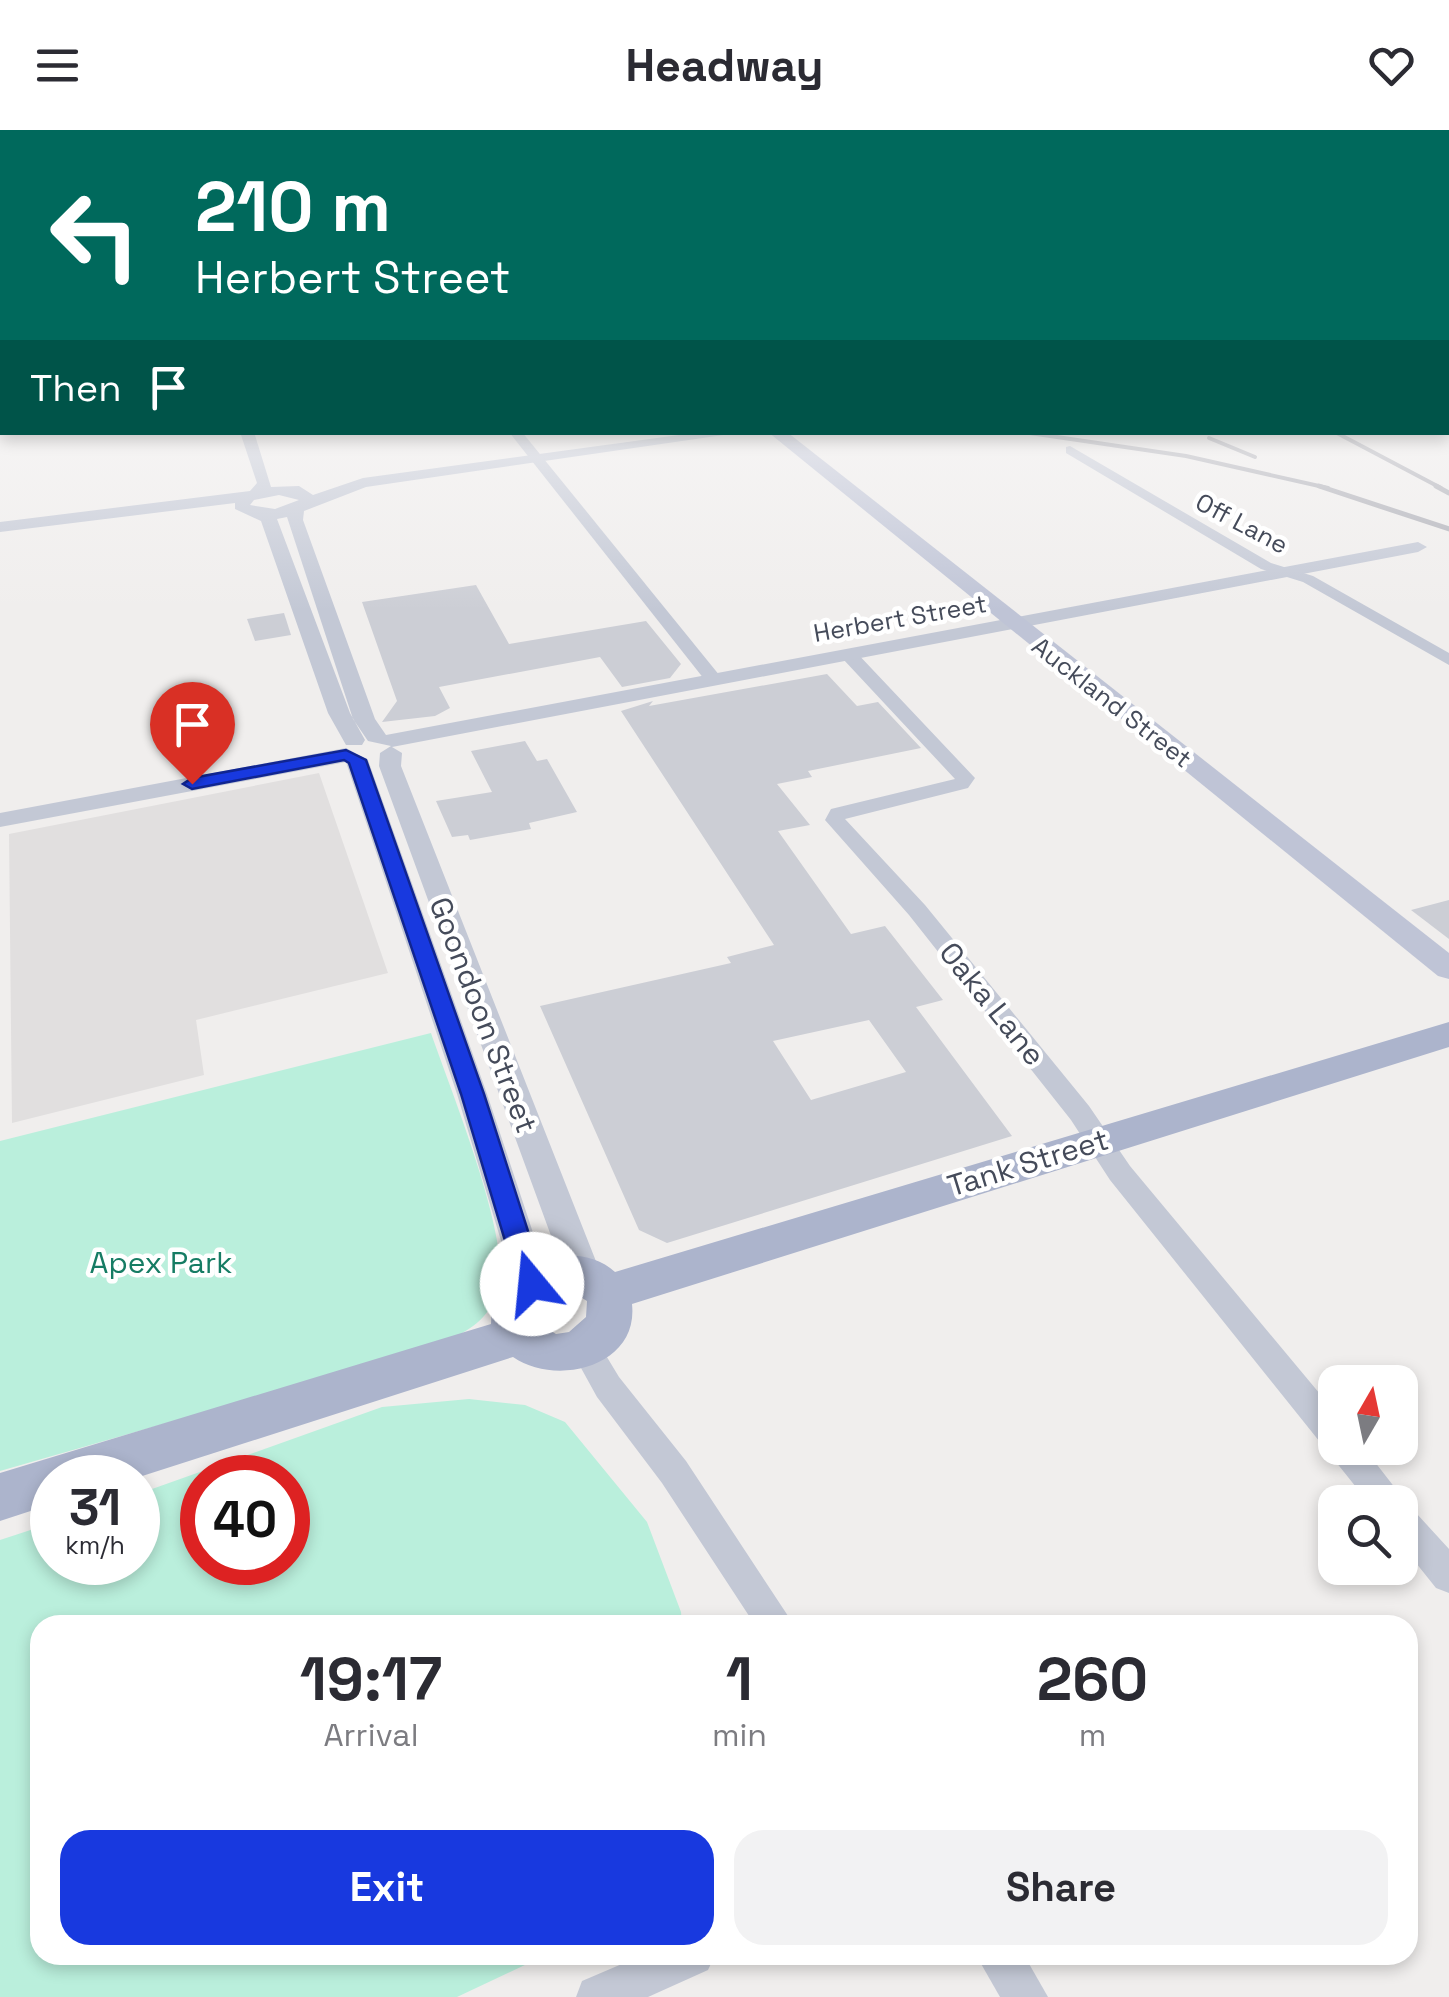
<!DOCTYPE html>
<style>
body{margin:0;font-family:"Space Grotesk",sans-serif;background:#f2f2f3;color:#2b2b33;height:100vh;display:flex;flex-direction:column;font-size:38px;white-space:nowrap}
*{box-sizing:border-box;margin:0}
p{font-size:32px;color:#7c7c81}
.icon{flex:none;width:55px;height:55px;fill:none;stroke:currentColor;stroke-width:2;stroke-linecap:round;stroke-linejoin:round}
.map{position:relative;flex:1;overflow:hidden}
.panel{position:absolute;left:30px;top:1485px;width:1388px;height:350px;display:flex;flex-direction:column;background:#fff;border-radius:30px;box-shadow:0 5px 15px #0003}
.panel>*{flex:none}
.top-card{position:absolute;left:0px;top:0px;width:1450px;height:305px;box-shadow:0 5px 15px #0003;background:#00695c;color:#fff;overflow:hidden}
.needle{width:65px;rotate:9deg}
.fabs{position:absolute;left:1318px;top:1235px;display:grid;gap:20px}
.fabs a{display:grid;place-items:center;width:100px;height:100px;border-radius:20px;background:#fff;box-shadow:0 5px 15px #0003;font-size:50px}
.speed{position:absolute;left:30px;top:1325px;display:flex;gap:20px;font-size:50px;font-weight:700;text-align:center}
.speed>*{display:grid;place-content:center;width:130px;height:130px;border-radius:50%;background:#fff;box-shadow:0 5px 15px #0003;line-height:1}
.speed small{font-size:25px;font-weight:400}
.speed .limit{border:15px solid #d22;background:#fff;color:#111}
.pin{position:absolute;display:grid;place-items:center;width:85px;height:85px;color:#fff;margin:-102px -42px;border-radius:50% 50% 50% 0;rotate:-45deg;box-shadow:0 0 10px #0007}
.pin .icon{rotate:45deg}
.me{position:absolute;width:110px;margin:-55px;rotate:343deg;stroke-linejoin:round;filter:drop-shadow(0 0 8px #0008)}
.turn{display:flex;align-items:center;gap:35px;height:210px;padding:0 30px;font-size:45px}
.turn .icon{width:130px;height:130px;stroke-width:2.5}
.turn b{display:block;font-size:70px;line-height:85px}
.then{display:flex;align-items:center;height:95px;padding:0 30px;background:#0003;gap:20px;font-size:38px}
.eta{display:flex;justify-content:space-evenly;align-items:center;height:170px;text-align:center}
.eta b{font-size:60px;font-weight:700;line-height:70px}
.cta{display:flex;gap:20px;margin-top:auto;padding:20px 30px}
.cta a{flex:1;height:115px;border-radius:30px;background:#1839df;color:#fff;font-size:40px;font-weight:700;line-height:115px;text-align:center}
.cta a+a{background:#f2f2f3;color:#2b2b33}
header{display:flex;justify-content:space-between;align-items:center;height:130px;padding:0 30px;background:#fff;font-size:45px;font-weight:700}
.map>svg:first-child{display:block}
</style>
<header><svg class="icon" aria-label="menu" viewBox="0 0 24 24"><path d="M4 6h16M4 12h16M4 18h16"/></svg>Headway<svg class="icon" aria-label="heart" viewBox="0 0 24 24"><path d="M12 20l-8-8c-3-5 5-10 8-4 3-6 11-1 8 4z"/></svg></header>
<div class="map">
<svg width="1449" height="1867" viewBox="0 0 1449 1867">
<rect width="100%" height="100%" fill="#f0eeed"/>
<polygon fill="#e1dfdf" points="319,643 388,843 196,890 204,945 12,993 9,704"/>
<g fill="#baefdc" fill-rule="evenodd">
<path d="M431,903C449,956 514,1114 498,1162C488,1190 469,1200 444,1213L0,1341V1011Z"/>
<path d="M469,1269L525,1275L565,1292L647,1392L681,1482L682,1495H40V1825H546L457,1867H0V1410L52,1393V1432H138V1364L382,1277ZM202,1348H288V1432H202Z"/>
</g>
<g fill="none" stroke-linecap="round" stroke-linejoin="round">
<rect fill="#87bcec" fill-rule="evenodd" x="1448" y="239" width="1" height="9"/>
</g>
<g fill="#ccced5" fill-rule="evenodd">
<polygon points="476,455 509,514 646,491 681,534 670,548 622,557 600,527 439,557 450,578 435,586 382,592 397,571 362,472"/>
<polygon points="284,483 291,505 255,511 247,489"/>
<path d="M827,544L857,576L878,572L921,618L808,641L812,647L777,654L810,695L778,701L851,804L885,796L943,870L916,877L1012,1006L667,1113L639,1100L540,876L731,833L727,827L774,815L621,581L653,571L649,576ZM869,890L906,942L811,970L773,911Z"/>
<polygon points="525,611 537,631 547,629 577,682 529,693 531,699 470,710 468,705 452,707 436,671 492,662 471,621"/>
<polygon points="1449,770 1449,809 1411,780"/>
</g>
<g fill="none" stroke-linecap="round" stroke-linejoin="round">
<g fill="#c3c8d5" fill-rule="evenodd">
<polygon points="509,302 522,302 720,546 720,554 708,554"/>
<polygon points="1070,316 1271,433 1313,446 1449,523 1449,535 1303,452 1261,439 1066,323 1066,317"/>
<polygon points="849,520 855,521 975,648 968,658 845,689 925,775 1089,976 1130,1036 1335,1282 1335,1318 1364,1318 1406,1372 1449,1419 1449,1463 1436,1458 1400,1413 1400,1372 1368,1372 1110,1050 1071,990 909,785 825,690 831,679 955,649 843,529 841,525"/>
<polygon points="585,1205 596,1209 619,1247 686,1331 794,1495 755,1495 662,1353 597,1267 570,1218 574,1209"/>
<polygon points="643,1825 715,1825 708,1840 648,1867 576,1867 582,1851"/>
<polygon points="976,1825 1024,1825 1048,1867 1000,1867"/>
</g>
<g fill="#c3c8d5" fill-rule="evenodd">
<rect x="0" y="286" width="2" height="8"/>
<path d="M240,302H254L271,357L299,356L313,365L363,348L701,302H744L366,357L304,381L303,390L375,589L386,605L1418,412L1427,417L1418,422L392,617L402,623L401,636L601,1144L595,1154L583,1158L571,1154L565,1144L379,636L380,623L391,616L368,611L353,589L287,387L277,389L350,583L365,610L362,615H346L328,583L261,391L235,379V373L0,402V392L250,361L257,353ZM279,365L299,370L275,379L250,375L254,370Z"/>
<polygon points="346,618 368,630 487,964 550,1154 545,1164 532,1169 519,1164 514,1154 457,964 346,632 0,697 0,683"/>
</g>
<polygon fill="#bfc4d6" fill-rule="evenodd" points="768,302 787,302 1449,823 1449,849 1438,846"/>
<path fill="#acb4cc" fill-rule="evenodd" d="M1449,892V917L632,1174C639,1237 556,1257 513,1227L136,1348H52V1374L0,1391V1343L491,1194C491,1136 573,1104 615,1142ZM569,1160L587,1171L586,1187L569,1202L556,1204L537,1193L536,1181L556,1164Z"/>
<g stroke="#afb0b8" stroke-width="4">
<polyline points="1023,302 1186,326 1328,358"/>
<polyline points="1335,302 1441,358"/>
<polyline points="1209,308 1255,327"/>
</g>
<g stroke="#afb0b8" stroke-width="5">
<polyline points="1319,356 1449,399"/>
<polyline points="1436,356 1449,363"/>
</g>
</g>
<linearGradient id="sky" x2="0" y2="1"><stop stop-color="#81b7ea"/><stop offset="0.45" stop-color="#f8f7f7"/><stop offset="1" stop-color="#f8f7f7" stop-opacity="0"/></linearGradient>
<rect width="1449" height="480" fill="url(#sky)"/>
<polygon fill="#1839df" stroke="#102591" stroke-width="2.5" points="346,620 366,630 484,964 545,1154 541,1162 532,1165 522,1162 518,1154 461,964 349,633 344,630 192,659 183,654 192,648"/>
<g text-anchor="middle" stroke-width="9" stroke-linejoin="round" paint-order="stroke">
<g font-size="25" fill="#454b5a" stroke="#fff">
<text transform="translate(1242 393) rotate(28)" y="9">Off Lane</text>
<text transform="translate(900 488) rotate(-10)" y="9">Herbert Street</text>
<text transform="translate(1112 572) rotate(38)" y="9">Auckland Street</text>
</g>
<g font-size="30" fill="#454b5a" stroke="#fff">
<text transform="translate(992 874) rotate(51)" y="10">Oaka Lane</text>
<text transform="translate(483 885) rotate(69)" y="10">Goondoon Street</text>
<text transform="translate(1028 1033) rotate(-17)" y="10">Tank Street</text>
</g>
<g font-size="30" fill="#167c64" stroke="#fff">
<text x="161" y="1143">Apex Park</text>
</g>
</g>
</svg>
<div class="fabs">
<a><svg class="needle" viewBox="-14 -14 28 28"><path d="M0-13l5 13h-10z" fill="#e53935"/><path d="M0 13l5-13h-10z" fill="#7c7c81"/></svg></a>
<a><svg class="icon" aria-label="search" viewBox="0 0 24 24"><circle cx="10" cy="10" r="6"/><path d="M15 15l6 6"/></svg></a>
</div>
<div class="speed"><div>31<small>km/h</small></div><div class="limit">40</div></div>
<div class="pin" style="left:192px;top:654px;background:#d93025"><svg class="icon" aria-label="arrive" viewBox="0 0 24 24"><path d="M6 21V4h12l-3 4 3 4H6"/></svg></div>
<svg class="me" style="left:532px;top:1154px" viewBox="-20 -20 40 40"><circle r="19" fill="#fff"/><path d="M0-13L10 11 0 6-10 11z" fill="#1839df"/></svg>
<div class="top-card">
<div class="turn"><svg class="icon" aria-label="left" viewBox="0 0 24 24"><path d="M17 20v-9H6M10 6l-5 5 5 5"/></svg><div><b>210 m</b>Herbert Street</div></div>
<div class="then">Then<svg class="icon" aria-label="arrive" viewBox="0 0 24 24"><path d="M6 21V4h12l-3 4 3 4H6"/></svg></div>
</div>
<section class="panel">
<div class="eta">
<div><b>19:17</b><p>Arrival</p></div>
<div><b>1</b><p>min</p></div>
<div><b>260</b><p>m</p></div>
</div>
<div class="cta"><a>Exit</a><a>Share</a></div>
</section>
</div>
